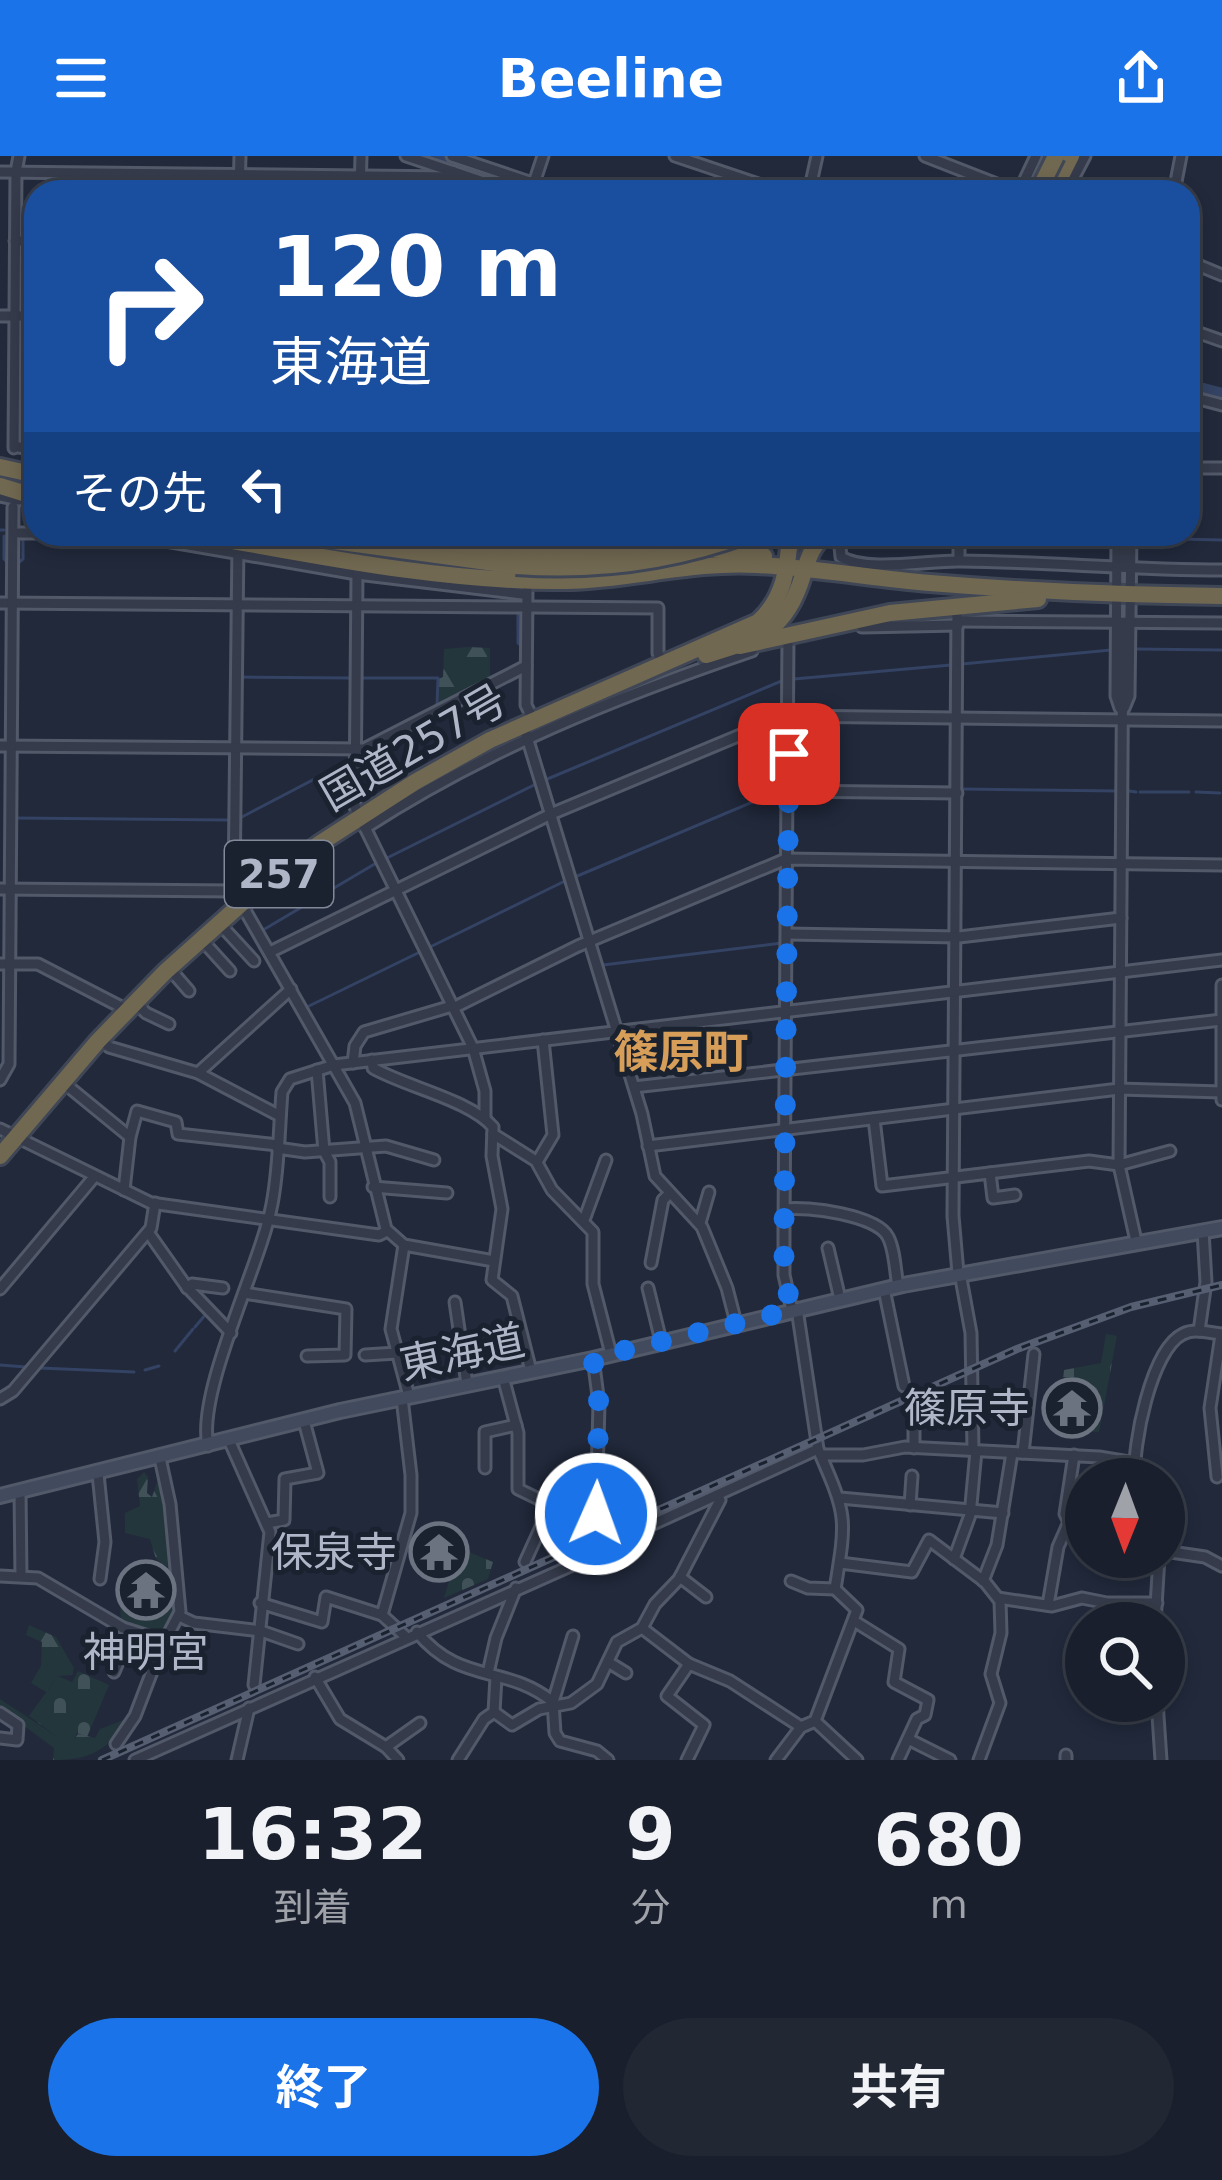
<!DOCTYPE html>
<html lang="ja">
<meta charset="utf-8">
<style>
body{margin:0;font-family:"DejaVu Sans","Noto Sans JP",sans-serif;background:#222734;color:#f1f3f6;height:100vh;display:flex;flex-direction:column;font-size:45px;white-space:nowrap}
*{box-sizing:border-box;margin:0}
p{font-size:39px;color:#9fa2a9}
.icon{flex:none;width:66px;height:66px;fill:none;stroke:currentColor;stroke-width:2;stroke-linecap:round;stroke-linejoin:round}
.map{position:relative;height:1604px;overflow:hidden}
.details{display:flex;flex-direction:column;background:#191f2c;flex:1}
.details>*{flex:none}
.top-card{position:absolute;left:24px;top:24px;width:1176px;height:366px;border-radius:36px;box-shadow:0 6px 18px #0003,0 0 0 3px #373d48;background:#1a4fa0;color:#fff;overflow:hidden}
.needle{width:78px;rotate:181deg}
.tools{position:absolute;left:1065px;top:1302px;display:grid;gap:24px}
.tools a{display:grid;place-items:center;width:120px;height:120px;border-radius:50%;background:#191f2c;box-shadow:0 6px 18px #0003,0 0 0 3px #373d48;font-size:60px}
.pin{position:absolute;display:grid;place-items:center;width:102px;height:102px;color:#fff;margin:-51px;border-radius:24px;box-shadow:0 6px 18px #0006}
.me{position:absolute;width:132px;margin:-66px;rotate:2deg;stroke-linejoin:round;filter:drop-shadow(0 0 9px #0008)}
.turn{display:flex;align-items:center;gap:42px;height:252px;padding:0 48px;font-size:54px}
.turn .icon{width:156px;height:156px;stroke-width:2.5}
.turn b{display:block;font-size:84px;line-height:102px}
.then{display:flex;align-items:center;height:114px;padding:0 48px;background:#0003;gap:24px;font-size:45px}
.eta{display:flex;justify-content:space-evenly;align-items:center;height:204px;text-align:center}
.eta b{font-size:72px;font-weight:700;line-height:84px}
.primary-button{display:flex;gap:24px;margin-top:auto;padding:24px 48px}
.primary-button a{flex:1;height:138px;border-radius:72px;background:#1a73e8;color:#fff;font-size:48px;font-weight:700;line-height:138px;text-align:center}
.primary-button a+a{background:#222734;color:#f1f3f6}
header{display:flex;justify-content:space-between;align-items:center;height:156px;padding:0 48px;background:#1a73e8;color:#fff;font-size:54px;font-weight:700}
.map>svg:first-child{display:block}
</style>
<header><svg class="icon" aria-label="menu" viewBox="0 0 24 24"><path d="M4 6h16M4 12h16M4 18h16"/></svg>Beeline<svg class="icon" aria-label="share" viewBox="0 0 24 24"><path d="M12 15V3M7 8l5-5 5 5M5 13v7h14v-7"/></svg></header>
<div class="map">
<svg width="1222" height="1604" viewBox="0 0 1222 1604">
<defs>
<pattern id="forest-firs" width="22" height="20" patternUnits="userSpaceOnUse" patternTransform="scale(3)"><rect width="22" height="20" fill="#23363c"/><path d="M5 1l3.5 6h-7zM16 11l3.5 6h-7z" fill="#405157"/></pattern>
<pattern id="cemetery-stones" width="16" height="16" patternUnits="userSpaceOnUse" patternTransform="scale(3)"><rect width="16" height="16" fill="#23363c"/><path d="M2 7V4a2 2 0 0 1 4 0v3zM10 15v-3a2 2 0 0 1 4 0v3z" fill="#405157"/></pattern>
</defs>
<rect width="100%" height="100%" fill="#21293b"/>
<g fill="url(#forest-firs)">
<polygon points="468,491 490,492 490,523 439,549 438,523 443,521 444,493"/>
<path d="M144,1316L148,1321L147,1337L152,1341L160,1317C163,1332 163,1345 164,1359C166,1377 172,1393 169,1412L156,1403L150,1383L125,1377V1357L140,1350L137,1323Z"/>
<polygon points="129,1420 134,1423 136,1449 155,1450 157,1445 169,1445 170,1433 161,1424 164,1421 173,1423 177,1455 162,1477 121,1466 119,1425"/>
<polygon points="29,1469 56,1481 74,1512 72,1519 58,1520 46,1536 31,1527 41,1510 42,1486 26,1479"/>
<path d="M0,1543L65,1586L73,1585L78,1578L95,1582L100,1573L129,1562C108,1594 91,1604 53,1604L54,1592L0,1552Z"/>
</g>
<g fill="url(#cemetery-stones)">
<polygon points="1106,1178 1117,1180 1099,1276 1075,1275 1076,1263 1084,1263 1087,1227 1063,1224 1064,1214 1101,1207"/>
<polygon points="459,1392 493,1406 488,1423 444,1442"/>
<polygon points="78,1515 109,1529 87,1581 77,1577 73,1586 64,1586 29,1560 58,1520 72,1526"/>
</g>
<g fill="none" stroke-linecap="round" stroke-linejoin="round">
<g stroke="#344263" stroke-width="3">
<polyline points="941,0 982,18"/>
<polyline points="235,13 235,0"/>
<polyline points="525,36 525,32"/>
<polyline points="804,36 812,0"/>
<polyline points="19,231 36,232"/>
<polyline points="0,374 4,374"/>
<polyline points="4,380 4,403 8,407"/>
<polyline points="875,381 955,382"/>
<polyline points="965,382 1013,382"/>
<polyline points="1027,382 1113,381"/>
<polyline points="1135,382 1222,384"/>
<polyline points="18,407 23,403 23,383"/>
<polyline points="518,456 518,487 523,491"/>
<polyline points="1135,493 1221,494"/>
<polyline points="962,508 1111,494"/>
<polyline points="240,521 351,522"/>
<polyline points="361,522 438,522 437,549"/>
<polyline points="794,523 951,509"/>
<polyline points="545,624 784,524"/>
<polyline points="961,633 1117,635"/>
<polyline points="1129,635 1136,636"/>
<polyline points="1140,636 1189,636"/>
<polyline points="1196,636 1220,637"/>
<polyline points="15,662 227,664"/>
<polyline points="238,663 351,604"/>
<polyline points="387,702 538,627"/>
<polyline points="1194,713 1216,713"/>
<polyline points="575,721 783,633"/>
<polyline points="263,774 378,706"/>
<polyline points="430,791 567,724"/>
<polyline points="603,809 782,787"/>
<polyline points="309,850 420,796"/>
<polyline points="195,1171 206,1158"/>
<polyline points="175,1195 193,1173"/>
<polyline points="0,1209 26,1211"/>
<polyline points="40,1212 134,1216"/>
<polyline points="145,1214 159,1210"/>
</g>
<g stroke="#344263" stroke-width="16">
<polyline points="429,0 536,36"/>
<polyline points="1188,231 1222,240"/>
</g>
<polyline stroke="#363e50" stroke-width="9" stroke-dasharray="9 4.5" stroke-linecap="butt" points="1123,470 1124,408"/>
<defs>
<g id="street">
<polyline points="406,0 454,16"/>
<polyline points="452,0 559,36"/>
<polyline points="675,0 782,36"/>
<polyline points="925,0 1017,36"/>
<polyline points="0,16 453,21 454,16 513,36"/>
<polyline points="239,36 240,0"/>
<polyline points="360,36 361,0"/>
<polyline points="531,36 543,0"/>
<polyline points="809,36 817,0"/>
<polyline points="1019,36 1036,0"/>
<polyline points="1066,36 1085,0"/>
<polyline points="1174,36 1181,0"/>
<polyline points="15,85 36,85"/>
<polyline points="1188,105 1222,119"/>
<polyline points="0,160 36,160"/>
<polyline points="1188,173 1222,185"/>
<polyline points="1188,240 1222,249"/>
<polyline points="19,291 36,294"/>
<polyline points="14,292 16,16 19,0"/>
<polyline points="1188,312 1222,312"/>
<polyline points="0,340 19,344"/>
<polyline points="19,377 36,377"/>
<polyline points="125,378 357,418 522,438"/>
<path d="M851,378L840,391L841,401C868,417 929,404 961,405C1048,406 1135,414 1222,414"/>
<polyline points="1117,378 1116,540 1120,552"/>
<polyline points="238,386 234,735 355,947 386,1073 404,1089 494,1105"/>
<polyline points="959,404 959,378"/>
<polyline points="1124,408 1124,378"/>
<polyline points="357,418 355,651 473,892 485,935 485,962"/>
<polyline points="527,435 526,549 533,563"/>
<polyline points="0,447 521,451"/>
<polyline points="532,451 658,452 658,497 663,508"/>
<polyline points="957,451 953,1060 958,1117"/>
<polyline points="958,465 1222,467"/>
<polyline points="1123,470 1119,1009 1136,1085"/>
<polyline points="862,471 958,469"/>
<polyline points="788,478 784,1071 784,1119 792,1154"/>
<polyline points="1124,552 1129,540 1131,378"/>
<polyline points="523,568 642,958 655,1020 702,1071 727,1132 736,1167"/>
<polyline points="0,590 364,593 526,510"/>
<polyline points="789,635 957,637"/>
<path d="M365,672C485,594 617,541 752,495"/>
<polyline points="0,733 234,735"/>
<polyline points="219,767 254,805"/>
<polyline points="787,778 959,781 1121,762"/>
<polyline points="201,783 230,815"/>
<polyline points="270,796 551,658 786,560 1222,565"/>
<polyline points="0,808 38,808 127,854"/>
<polyline points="169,812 189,835"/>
<polyline points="1222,829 1222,944"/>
<polyline points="135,846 146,857 169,868"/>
<polyline points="453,852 578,790 786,703 1222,709"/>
<polyline points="100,883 109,891 198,917 280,960"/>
<path d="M372,904L373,912C406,931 470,944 493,971L492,1000L502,1053L492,1124L512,1140L531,1215"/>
<polyline points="353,907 355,890 364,876 452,850"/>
<polyline points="317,914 324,995 330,1006 330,1041"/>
<polyline points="198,917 291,833"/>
<polyline points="0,924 9,908 13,351"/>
<polyline points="64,927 130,981"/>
<polyline points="634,931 1222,864"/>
<polyline points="874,963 882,1030 1089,1005 1119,1009 1170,995"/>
<polyline points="0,973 151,1047 379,1079 387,1075"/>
<polyline points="493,978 536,1005 552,1034 593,1076 593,1128 611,1198"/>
<polyline points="648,990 1119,933 1222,936"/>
<polyline points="277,992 305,996 386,990 434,1004"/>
<polyline points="537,1006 553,979 543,884"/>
<polyline points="990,1017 993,1042 1015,1039"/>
<polyline points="373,1031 447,1037"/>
<polyline points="124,1034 130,981 137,955 176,966 178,978 278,989"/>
<path d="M785,1053C807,1050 877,1059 888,1081C895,1094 895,1115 898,1130"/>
<polyline points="584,1064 606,1004"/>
<polyline points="700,1067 709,1036"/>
<polyline points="148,1076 186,1130 231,1177"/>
<polyline points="404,1089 391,1173 409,1240"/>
<polyline points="828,1092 840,1143"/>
<polyline points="651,1107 663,1044 669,1038"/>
<polyline points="960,1117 971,1177 973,1295"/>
<polyline points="187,1132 192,1128 223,1132"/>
<polyline points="648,1132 661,1185"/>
<polyline points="0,1133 94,1021"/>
<polyline points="884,1133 904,1230"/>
<polyline points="244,1137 346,1153 345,1199 307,1200"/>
<polyline points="455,1146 467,1228"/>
<polyline points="1199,1175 1206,1126 1203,1075"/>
<polyline points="365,1199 397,1197"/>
<polyline points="593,1202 599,1248 596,1357"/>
<polyline points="503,1221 518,1277 518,1333 551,1349 525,1406"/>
<polyline points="0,1243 13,1235 151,1072 155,1047"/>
<polyline points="229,1284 270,1376 254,1529"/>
<path d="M208,1290C196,1236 261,1108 272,1048C279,1012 279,973 282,936L290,923L334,909L1222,804"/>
<polyline points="914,1292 914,1254"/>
<polyline points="1023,1297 1034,1198"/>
<polyline points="821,1299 863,1299 905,1291 1099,1301 1135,1307"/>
<polyline points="485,1312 485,1276 516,1269"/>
<polyline points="597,1316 628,1322 630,1345 648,1352"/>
<polyline points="98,1318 105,1386 100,1423"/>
<polyline points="1217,1321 1210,1252 1221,1179"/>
<path d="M1135,1323C1132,1291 1151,1193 1183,1178C1195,1172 1210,1177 1222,1178"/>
<polyline points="20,1336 21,1420"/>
<polyline points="840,1342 1003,1357"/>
<polyline points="910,1349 912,1320"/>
<polyline points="267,1367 284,1364 285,1323 318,1317 304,1265"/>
<polyline points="1164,1395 1205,1401 1222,1410"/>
<polyline points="954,1403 970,1359 976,1295"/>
<polyline points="840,1407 912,1416 929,1384 985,1426 1000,1445 1001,1477 991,1518 1000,1547 979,1604"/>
<polyline points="0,1420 38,1422 123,1472 164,1485"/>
<polyline points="680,1421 706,1441"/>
<polyline points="791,1425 808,1432 835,1433"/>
<polyline points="983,1425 997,1389 1012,1297"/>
<polyline points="998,1442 1052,1450 1082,1442 1107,1447 1157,1447"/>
<polyline points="260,1447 322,1466 326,1441 382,1459 406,1481"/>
<polyline points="1048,1449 1058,1391 1069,1366 1065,1358 1074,1299"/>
<polyline points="382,1459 411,1357 411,1319 402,1242"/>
<polyline points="179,1460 194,1467 261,1475 298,1488"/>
<polyline points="854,1465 899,1493 894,1526 928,1544 925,1559 917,1563 898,1604"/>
<polyline points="1155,1467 1159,1401"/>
<polyline points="642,1472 689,1508 730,1525 801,1571"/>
<path d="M417,1476C460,1529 506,1508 553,1546L555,1577L560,1585L597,1595L608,1604"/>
<polyline points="608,1506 626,1517"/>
<polyline points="114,1516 131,1475"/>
<polyline points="488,1517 496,1482 516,1432"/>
<polyline points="315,1521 340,1563 386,1591"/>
<polyline points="1157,1545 1161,1604"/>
<polyline points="553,1546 573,1480"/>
<polyline points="494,1556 512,1569 539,1553 571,1547 597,1528 617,1486 642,1472 655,1448 679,1423 720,1344 717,1339"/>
<polyline points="0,1557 18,1569 17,1584 0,1582"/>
<polyline points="815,1565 857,1604"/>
<polyline points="908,1583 950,1604"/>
<polyline points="116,1588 135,1560 161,1492 180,1456 170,1348 160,1302"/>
<polyline points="135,1604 575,1408 640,1374 818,1293 797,1153"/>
<polyline points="237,1604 249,1552"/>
<polyline points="398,1604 386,1591 420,1567"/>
<polyline points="458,1604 484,1563 494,1556 496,1521"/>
<polyline points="687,1604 704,1569 667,1540 689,1508"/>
<path d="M776,1604L801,1571L815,1565L857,1454L835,1433C847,1360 847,1360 818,1293"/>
<polyline points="1066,1604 1066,1599"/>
</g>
<polyline id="secondary" points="0,1340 340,1255 593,1203 903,1129 1222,1072"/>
<g id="highway">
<polyline points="1053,36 1071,0"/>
<polyline points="0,311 36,319"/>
<polyline points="0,330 36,341"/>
<path d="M194,378C313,399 445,427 566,425C630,424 693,405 757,409C815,412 872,422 930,427C1027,435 1124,439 1222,440"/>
<polyline points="283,378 516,410"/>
<polyline points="377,378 516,396"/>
<polyline points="508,378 651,387"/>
<polyline points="707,392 764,400"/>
<polyline points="740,490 890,457 1038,443"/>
<path d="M706,499C759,483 786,476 803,419C808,403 812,389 826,378"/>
<path d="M0,1000L98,885L165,816L250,740L319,688L415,626L490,584L758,466C784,443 788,412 790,378"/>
</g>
</defs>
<use href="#street" stroke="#525969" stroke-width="15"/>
<use href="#secondary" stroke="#525969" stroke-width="18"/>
<use href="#highway" stroke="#3f4656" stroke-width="22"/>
<use href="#street" stroke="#353b4b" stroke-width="9"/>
<use href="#secondary" stroke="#424a5e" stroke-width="12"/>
<use href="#highway" stroke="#716851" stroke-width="16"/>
<defs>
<polyline id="rail" points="102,1604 1017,1193 1131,1151 1222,1129"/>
</defs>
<use href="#rail" stroke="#565f72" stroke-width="8"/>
<use href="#rail" stroke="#1a212f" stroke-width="3" stroke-dasharray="9" stroke-linecap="butt"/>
<defs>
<g id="highway-bridge">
<polyline points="1038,36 1056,0"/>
<polyline points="516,396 616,396 705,378"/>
<path d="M516,410C597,416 672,406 748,378"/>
</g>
</defs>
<use href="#highway-bridge" stroke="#3f4656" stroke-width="22" stroke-linecap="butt"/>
<use href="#highway-bridge" stroke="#716851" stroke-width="16"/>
</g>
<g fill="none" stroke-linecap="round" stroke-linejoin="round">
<polyline stroke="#1a73e8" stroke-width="21" stroke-dasharray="0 37.8" points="596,1358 599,1248 593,1202 792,1154 784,1119 784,1071 789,598"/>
</g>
<defs>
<symbol id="temple-ring" viewBox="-11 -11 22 22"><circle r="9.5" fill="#1a212f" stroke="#6b7280" stroke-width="1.5"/><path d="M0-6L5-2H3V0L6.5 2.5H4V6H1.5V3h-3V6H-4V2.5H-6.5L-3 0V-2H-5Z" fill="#6b7280"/></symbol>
</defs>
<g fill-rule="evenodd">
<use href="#temple-ring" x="1039" y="1219" width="66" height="66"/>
<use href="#temple-ring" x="406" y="1363" width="66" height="66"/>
<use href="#temple-ring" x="113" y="1401" width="66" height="66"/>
</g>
<g text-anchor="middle" stroke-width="10" stroke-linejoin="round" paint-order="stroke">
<rect fill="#1a212f" stroke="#828999" stroke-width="3" x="225" y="685" width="108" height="66" rx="9"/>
<g font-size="39" font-weight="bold" fill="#afb6c7">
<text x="279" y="732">257</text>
</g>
<g font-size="42" fill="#afb6c7" stroke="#1a212f">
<text transform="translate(413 591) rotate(-30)" y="15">国道257号</text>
<text transform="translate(462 1196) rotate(-12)" y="15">東海道</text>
</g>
<g font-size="42" fill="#afb6c7" stroke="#1a212f" text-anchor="end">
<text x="1030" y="1267">篠原寺</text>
<text x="397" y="1411">保泉寺</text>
<text x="146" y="1511" text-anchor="middle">神明宮</text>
</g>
<g font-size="45" font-weight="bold" fill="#d79e5a" stroke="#1a212f">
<text x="681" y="912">篠原町</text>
</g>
</g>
</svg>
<div class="tools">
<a><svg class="needle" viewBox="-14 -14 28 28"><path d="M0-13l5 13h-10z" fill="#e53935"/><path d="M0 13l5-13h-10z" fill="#9fa2a9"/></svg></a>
<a><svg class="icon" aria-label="search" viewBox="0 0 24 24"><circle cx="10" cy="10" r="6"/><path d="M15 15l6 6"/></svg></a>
</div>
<div class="pin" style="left:789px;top:598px;background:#d93025"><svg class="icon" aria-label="arrive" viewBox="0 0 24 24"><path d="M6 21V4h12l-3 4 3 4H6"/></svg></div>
<svg class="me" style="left:596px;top:1358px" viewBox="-20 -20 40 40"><circle r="17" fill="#1a73e8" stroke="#fff" stroke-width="3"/><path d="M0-11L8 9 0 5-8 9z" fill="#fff"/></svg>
<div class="top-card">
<div class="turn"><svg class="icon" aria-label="right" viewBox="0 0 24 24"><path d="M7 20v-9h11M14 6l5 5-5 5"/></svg><div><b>120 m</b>東海道</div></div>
<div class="then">その先<svg class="icon" aria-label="left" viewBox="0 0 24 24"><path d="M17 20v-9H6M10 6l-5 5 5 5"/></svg></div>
</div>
</div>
<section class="details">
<div class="eta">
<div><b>16:32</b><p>到着</p></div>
<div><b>9</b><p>分</p></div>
<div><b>680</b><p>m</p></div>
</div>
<div class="primary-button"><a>終了</a><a>共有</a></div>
</section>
